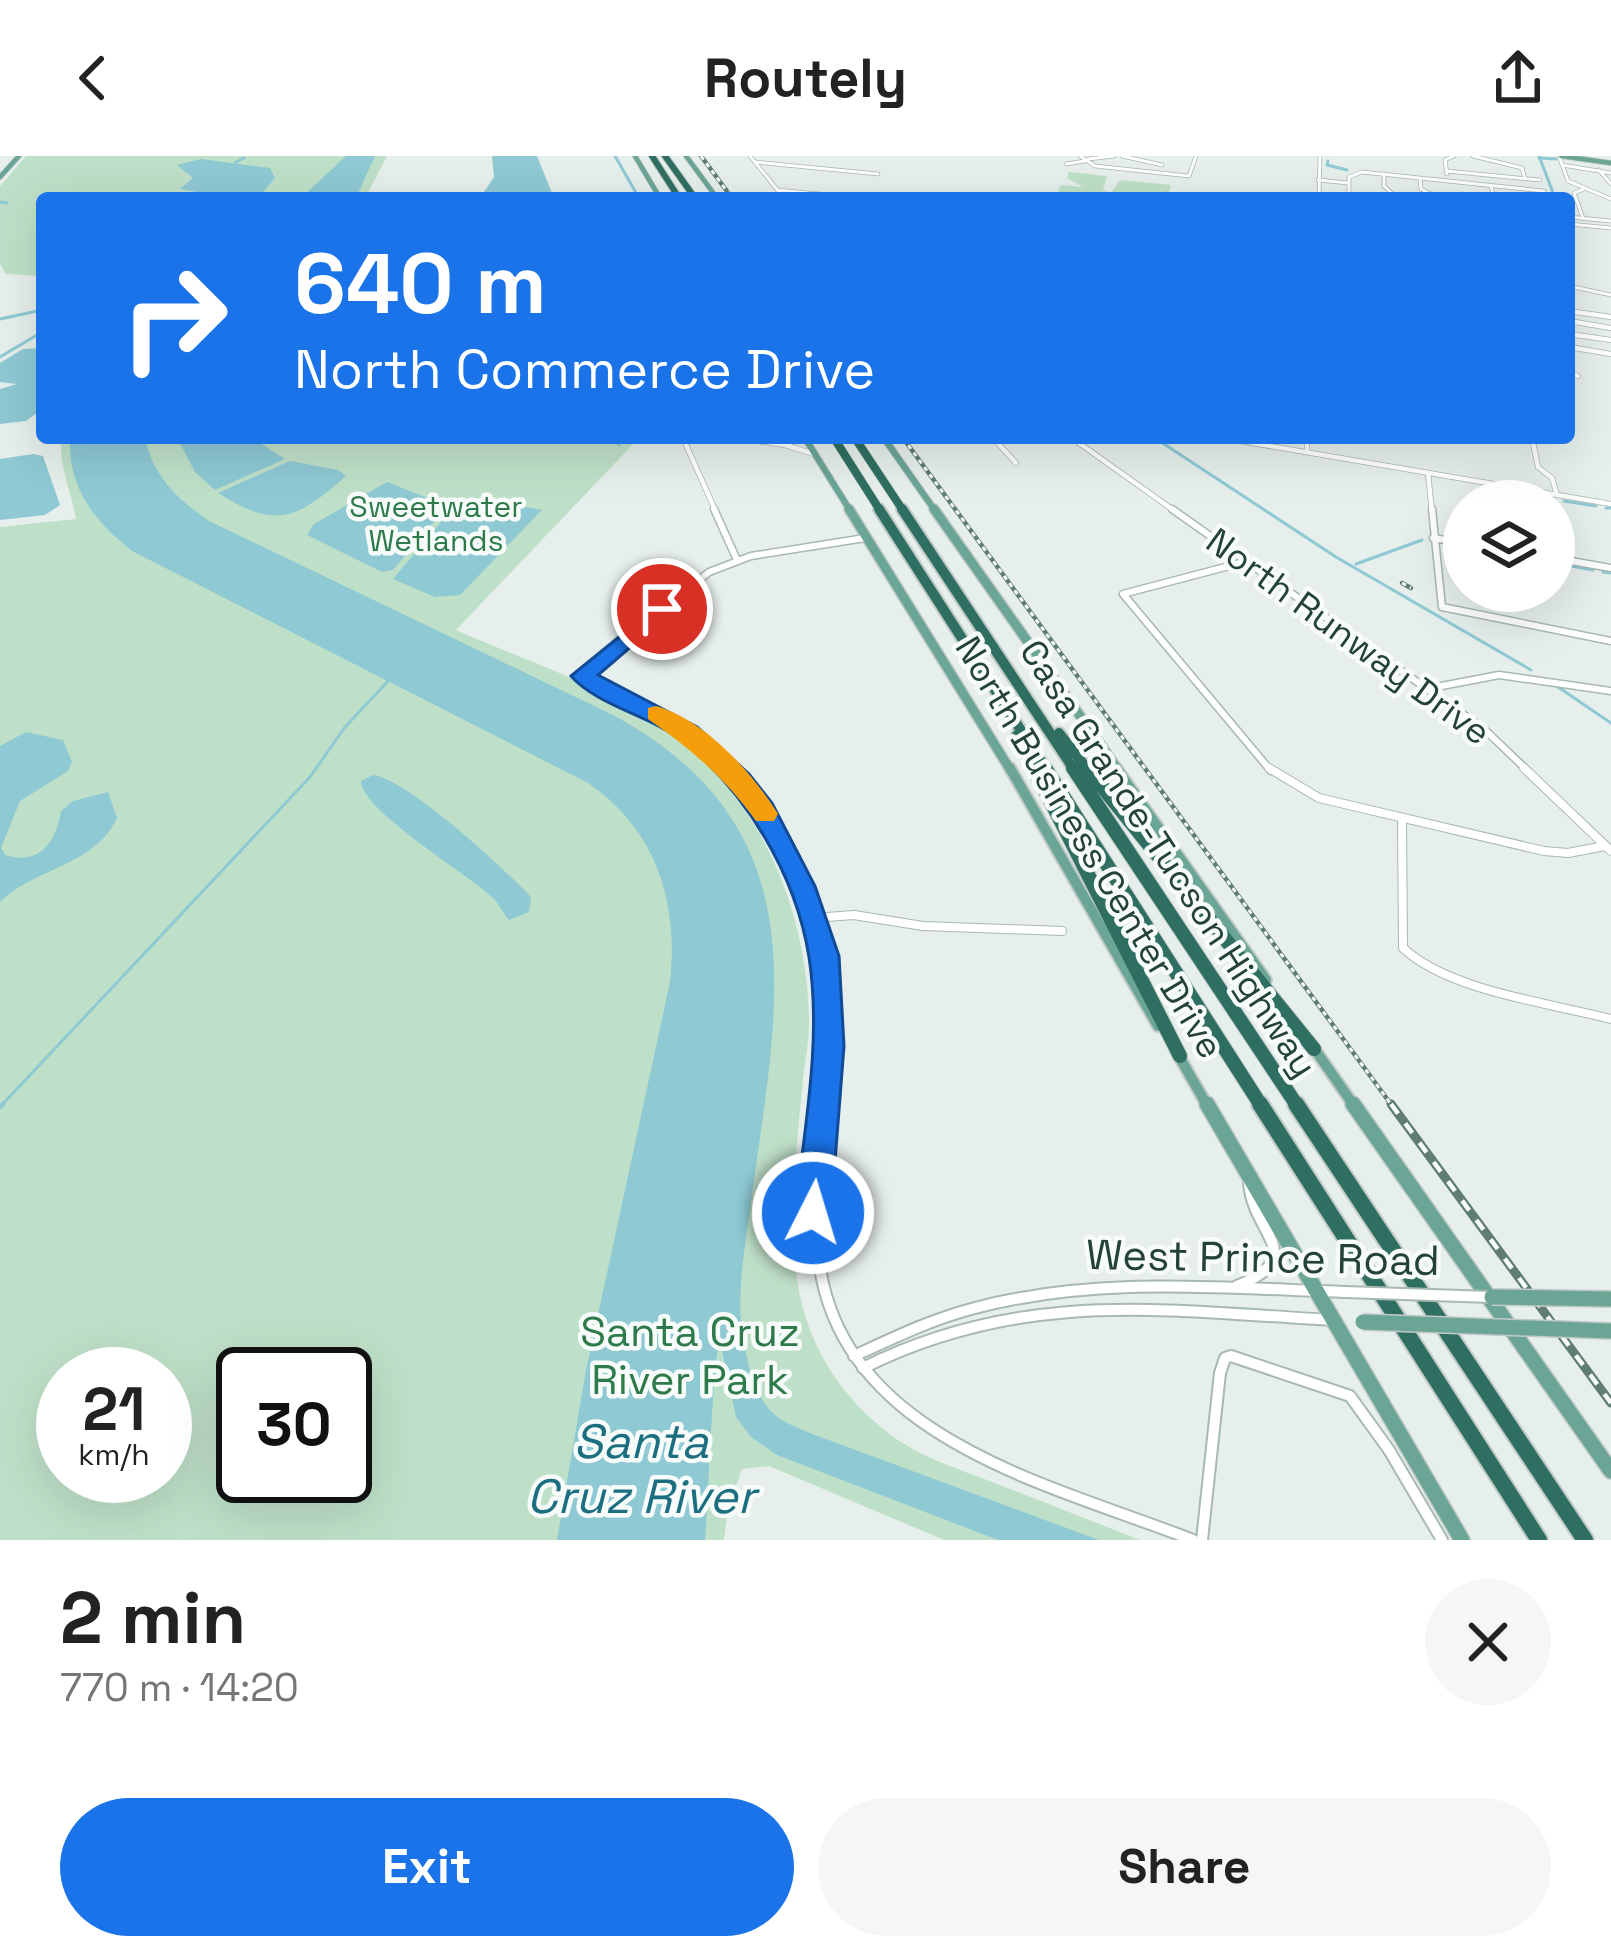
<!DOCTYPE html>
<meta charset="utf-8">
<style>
body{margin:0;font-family:"Space Grotesk",sans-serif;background:#f6f6f6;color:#222;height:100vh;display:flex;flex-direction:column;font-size:45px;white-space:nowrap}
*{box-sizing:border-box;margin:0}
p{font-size:39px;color:#767676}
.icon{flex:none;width:66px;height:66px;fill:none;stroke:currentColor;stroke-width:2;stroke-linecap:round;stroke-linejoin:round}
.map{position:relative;height:1384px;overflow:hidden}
.panel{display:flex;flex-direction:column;background:#fff;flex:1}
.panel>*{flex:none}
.banner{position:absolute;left:36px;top:36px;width:1539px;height:252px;border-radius:12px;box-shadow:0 12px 48px #0002;background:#1a73e8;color:#fff;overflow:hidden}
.controls{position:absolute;left:1443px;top:324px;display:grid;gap:24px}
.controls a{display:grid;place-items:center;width:132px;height:132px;border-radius:50%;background:#fff;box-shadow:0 12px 48px #0002;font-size:60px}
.speed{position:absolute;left:36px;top:1191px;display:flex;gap:24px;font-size:60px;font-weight:700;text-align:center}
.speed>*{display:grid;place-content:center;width:156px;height:156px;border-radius:50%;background:#fff;box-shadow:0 12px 48px #0002;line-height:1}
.speed small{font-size:30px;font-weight:400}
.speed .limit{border:6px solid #111;border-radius:18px;background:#fff;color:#111}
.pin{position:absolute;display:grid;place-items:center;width:102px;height:102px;color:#fff;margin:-51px;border:6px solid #fff;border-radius:50%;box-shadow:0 3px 12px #0007}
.me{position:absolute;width:132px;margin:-66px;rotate:5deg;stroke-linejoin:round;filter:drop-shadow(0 0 9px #0008)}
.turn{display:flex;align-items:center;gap:42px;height:252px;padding:0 60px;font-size:54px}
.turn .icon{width:156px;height:156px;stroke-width:2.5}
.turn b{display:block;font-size:84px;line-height:102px}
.round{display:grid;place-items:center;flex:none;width:126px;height:126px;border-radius:63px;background:#f6f6f6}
.headline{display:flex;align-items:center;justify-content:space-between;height:204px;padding:0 60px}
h1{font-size:72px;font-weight:700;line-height:90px}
.action{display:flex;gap:24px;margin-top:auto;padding:24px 60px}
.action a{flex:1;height:138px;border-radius:72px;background:#1a73e8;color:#fff;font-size:48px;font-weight:700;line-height:138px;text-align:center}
.action a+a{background:#f6f6f6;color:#222}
header{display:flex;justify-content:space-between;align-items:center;height:156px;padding:0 60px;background:#fff;font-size:54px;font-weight:700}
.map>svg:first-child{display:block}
</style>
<header><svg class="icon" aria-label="back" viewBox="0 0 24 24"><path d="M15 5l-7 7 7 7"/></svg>Routely<svg class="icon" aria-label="share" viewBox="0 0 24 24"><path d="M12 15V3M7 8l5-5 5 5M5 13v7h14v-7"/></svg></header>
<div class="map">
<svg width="1611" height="1384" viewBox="0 0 1611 1384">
<rect width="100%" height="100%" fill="#e6efeb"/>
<g fill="#bfe0c8" fill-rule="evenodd">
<polygon points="26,0 387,0 365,42 42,42 42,120 6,118 0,108 0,30"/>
<polygon points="1069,16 1107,20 1103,34 1111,37 1120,24 1171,29 1168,42 1117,42 1116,38 1114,42 1055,42 1061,29 1083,31 1067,22"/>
<path d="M61,282H639L456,474C533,508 627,537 691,593C767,660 806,759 809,860C810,884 804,909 802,933C790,1064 770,1183 888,1277C919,1301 959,1313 995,1327C1043,1346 1092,1365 1140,1384H944L769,1310L742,1313L728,1353L724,1384H0V371L76,363C72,337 59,312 61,282ZM63,1218H165V1320H63ZM243,1218H345V1320H243Z"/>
</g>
<g fill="#8ec9d4">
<polygon points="346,0 375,0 356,42 301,42"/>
<polygon points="492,0 537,0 554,42 480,42 494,21"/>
<polygon points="201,3 270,12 275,22 258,42 174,42 197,36 180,33 193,22 177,9"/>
<polygon points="42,192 42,253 26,265 0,268 0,233 17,228 0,226 0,207 23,193"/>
<path d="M70,282H145C153,321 178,343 209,365L615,560C823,674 777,851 751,1046C745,1096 734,1143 745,1192C750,1216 755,1241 774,1258C785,1268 801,1273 815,1279L1099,1384H998L777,1299L751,1281L736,1261L720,1185C713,1196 708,1356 705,1384H557L586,1214L670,826C679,747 656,673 588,627L132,395C94,365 68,332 70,282Z"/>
<polygon points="252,282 285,303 215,334 195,316 178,284"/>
<polygon points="33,298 43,300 60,349 45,359 0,364 0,303"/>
<path d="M290,305L338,314L346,320C295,365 275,373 218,337Z"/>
<polygon points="387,326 448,350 393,414 382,416 307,379 314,368"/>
<polygon points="504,347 542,354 460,439 435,441 393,423 452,353"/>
<path d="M26,576L63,584L72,606L68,615L20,645L1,692L5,699C40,710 56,686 61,655L73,645L108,636L117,662C95,710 34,712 0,746V590Z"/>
<path d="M373,619C407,623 504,712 531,741L529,756L509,764C502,757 500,748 492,741C466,717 361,654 361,625Z"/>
</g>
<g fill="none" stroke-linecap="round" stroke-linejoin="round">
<g stroke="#8ec9d4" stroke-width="3">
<polyline points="615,0 639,42"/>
<polyline points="1539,0 1555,42"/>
<polyline points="1539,2 1556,3"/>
<polyline points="1328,5 1327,9 1347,14"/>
<polyline points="236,6 244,2"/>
<polyline points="0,46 7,47"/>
<polyline points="0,163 42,154"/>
<polyline points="0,201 42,176"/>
<polyline points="614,282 619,289"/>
<polyline points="1155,282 1336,401 1531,514"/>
<polyline points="1546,342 1554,343"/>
<polyline points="1564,345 1596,350"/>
<polyline points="1606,352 1611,352"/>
<polyline points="1446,387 1463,390"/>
<polyline points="1554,407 1593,414"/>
<polyline points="1356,408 1422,384"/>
<polyline points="1603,416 1611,417"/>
<polyline points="1558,531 1611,567"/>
<polyline points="0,951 310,621 345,571 390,523"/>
</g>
<polyline stroke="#8ec9d4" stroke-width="4.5" points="0,951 3,948"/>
<defs>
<g id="minor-far4">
<polyline points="750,0 784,42"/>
<polyline points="1080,0 1095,10 1189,20 1196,0"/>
<polyline points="1122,0 1162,9"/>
<polyline points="1473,0 1522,12 1525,23"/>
<polyline points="1559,0 1568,25 1611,43"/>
<polyline points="1088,3 1114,0"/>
<polyline points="755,6 878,18"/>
<polyline points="1066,8 1085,5"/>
<polyline points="1562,9 1611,17"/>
<polyline points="1599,14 1611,28"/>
<polyline points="1446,15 1540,24"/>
<polyline points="1384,18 1384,30 1397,42"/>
<polyline points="1447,18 1445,4 1454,0"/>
<polyline points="1420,23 1421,33 1438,42"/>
<polyline points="1318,24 1348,27"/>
<polyline points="1491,30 1494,42"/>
<polyline points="777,34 851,41"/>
<polyline points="1319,39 1342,42"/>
<polyline points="1349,40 1349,21 1362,16 1544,35"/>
<polyline points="1436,40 1462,38"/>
<polyline points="1319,42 1320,0"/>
<polyline points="1569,61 1611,65"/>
<polyline points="1583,62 1574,37 1584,33"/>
<polyline points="1569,68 1611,72"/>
<polyline points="1569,130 1611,139"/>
<polyline points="1569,155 1575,156"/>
</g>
<g id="minor-far3">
<polyline points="1569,155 1611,161"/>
<polyline points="1569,165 1611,172"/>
<polyline points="1569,178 1611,184"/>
<polyline points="1569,191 1611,198"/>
<polyline points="1569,217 1578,220"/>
<polyline points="683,282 716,356"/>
<polyline points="738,282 785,289"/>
<polyline points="803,282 785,289 814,298"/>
<polyline points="993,282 1016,307"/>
<polyline points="1072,282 1176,356"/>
<polyline points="1223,282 1611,348"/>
<polyline points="1307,282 1307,295"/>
<polyline points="1532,282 1538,311 1552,322 1557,339"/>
<polyline points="1428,317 1432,356"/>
</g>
<g id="minor-far2">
<polyline points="714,353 737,404"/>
<polyline points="1172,353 1484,573 1528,615"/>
<polyline points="1432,353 1442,451 1611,485"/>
<polyline points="1433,382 1464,387"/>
<polyline points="1554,402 1611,412"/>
<polyline points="1248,405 1123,438 1271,615"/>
<polyline points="1431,532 1499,519 1611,535"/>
<path d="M726,615C682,575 636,547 583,520L709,416L751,400L865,382"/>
</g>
<g id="minor-far1">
<path d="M723,612C817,696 835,831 824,951"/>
<polyline points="1269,612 1319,642 1544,695 1568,697 1605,690"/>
<polyline points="1524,612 1611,695"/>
<path d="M1402,662L1403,792C1449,835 1550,847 1611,863"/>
<polyline points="813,762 854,759 923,770 1062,775"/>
</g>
<g id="minor">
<path d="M825,948C820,1002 811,1058 820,1112C847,1285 1056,1330 1193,1384"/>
<path d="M1237,1130C1311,1100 1252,1078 1249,1026"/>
<path d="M854,1200C893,1182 932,1163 975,1152C1095,1120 1222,1132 1345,1136"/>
<path d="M863,1212C1020,1133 1162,1154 1331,1164"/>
<polyline points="1202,1384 1220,1217 1225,1202 1231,1200 1350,1240 1389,1294 1442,1384"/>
</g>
<g id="major-far4">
<polyline points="635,0 660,42"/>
<polyline points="686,0 717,42"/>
<polyline points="1561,0 1611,7"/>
<polyline points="0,21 19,0"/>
</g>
<g id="major-far3">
<polyline points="805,282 851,356"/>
<polyline points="884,282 936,356"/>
</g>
<g id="major-far2">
<polyline points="849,353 1011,615"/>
<polyline points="934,353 1119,615"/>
</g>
<g id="major-far1">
<polyline points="1010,612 1158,870"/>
<polyline points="1116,612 1266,824"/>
<polyline points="1311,888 1355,951"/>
<polyline points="1176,895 1208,951"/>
</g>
<g id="major">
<polyline points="1207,948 1462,1384"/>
<polyline points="1353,948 1611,1315"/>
</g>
<g id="highway-far4">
<polyline points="652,0 679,42"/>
<polyline points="665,0 695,42"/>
</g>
<g id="highway-far3">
<polyline points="834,282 881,356"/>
<polyline points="855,282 904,356"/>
</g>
<g id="highway-far2">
<polyline points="879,353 1047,615"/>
<polyline points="902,353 1075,615"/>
<polyline points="1059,577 1089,615"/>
<polyline points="1017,579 1035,615"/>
</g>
<g id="highway-far1">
<polyline points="1034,612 1180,900"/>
<polyline points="1045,612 1262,951"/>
<polyline points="1073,612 1298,951"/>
<polyline points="1087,612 1314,893"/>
</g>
<g id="highway">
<polyline points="1260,948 1539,1384"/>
<polyline points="1296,948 1585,1384"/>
</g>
</defs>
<use href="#minor-far4" stroke="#a8b8b2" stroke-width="4.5"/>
<use href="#minor-far3" stroke="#a8b8b2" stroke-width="6"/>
<use href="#minor-far2" stroke="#a8b8b2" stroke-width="9"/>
<use href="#minor-far1" stroke="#a8b8b2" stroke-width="10"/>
<use href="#minor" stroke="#a8b8b2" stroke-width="14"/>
<use href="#major-far4" stroke="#c2cac8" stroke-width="6"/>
<use href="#major-far3" stroke="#c2cac8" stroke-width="8"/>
<use href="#major-far2" stroke="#c2cac8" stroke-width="12"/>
<use href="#major-far1" stroke="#c2cac8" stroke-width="14"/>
<use href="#major" stroke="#c2cac8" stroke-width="18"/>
<use href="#highway-far4" stroke="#c2cac8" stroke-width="8"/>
<use href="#highway-far3" stroke="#c2cac8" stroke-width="9"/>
<use href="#highway-far2" stroke="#c2cac8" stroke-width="14"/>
<use href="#highway-far1" stroke="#c2cac8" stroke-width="16"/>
<use href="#highway" stroke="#c2cac8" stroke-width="20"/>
<use href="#minor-far4" stroke="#fff" stroke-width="3"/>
<use href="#minor-far3" stroke="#fff" stroke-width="4.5"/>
<use href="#minor-far2" stroke="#fff" stroke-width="6"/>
<use href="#minor-far1" stroke="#fff" stroke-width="8"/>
<use href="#minor" stroke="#fff" stroke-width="10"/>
<use href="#major-far4" stroke="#6aa596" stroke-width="4.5"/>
<use href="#major-far3" stroke="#6aa596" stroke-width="6"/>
<use href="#major-far2" stroke="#6aa596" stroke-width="9"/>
<use href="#major-far1" stroke="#6aa596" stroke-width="10"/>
<use href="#major" stroke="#6aa596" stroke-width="15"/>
<use href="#highway-far4" stroke="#2f6f62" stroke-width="6"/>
<use href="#highway-far3" stroke="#2f6f62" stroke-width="8"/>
<use href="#highway-far2" stroke="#2f6f62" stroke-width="10"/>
<use href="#highway-far1" stroke="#2f6f62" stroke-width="14"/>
<use href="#highway" stroke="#2f6f62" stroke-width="16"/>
<defs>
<g id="rail-far1">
<polyline points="701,0 732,42"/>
<polyline points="903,282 1393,951"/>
<polyline points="1402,427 1411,432"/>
</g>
<polyline id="rail" points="1391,948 1611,1247"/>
</defs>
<use href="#rail-far1" stroke="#5f7d75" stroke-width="4.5"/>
<use href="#rail" stroke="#5f7d75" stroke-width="9"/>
<use href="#rail-far1" stroke="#f7fbf9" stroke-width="3" stroke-dasharray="4.5" stroke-linecap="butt"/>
<use href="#rail" stroke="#f7fbf9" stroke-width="4.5" stroke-dasharray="12" stroke-linecap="butt"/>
<defs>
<polyline id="minor-bridge" points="1345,1136 1490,1141"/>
<g id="major-bridge">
<polyline points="1492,1141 1611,1143"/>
<polyline points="1363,1166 1611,1175"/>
</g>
</defs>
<use href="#minor-bridge" stroke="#a8b8b2" stroke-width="14" stroke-linecap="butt"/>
<use href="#major-bridge" stroke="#c2cac8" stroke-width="18" stroke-linecap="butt"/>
<use href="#minor-bridge" stroke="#fff" stroke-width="10"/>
<use href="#major-bridge" stroke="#6aa596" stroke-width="15"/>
</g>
<path fill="#1a73e8" stroke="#114b97" stroke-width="3" d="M662,446L670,448V457L598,519L697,571L749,618L772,647L815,730L839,800L844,890L831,1057L826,1069L813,1073L800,1069L795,1057C804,974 822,884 809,801C796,719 746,635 681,584C649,559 598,550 571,520Z"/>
<path fill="#f59e0b" d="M656,550C705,564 752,616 778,658L774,665H756C725,622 691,593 648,563V552Z"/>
<g text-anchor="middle" stroke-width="9" stroke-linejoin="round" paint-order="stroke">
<g font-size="30" fill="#2d7a4b" stroke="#f7fbf9">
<text x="436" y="361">Sweetwater<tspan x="436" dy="34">Wetlands</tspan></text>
</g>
<g font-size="36" fill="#24423a" stroke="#f7fbf9">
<text transform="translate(1349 480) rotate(36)" y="13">North Runway Drive</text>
<text transform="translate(1090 691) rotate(59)" y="13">North Business Center Drive</text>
<text transform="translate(1169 702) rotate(57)" y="13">Casa Grande-Tucson Highway</text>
</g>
<g font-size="42" fill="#24423a" stroke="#f7fbf9">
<text transform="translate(1263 1101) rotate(1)" y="15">West Prince Road</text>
</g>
<g font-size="42" fill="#2d7a4b" stroke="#f7fbf9">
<text x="690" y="1190">Santa Cruz<tspan x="690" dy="48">River Park</tspan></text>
</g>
<g font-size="48" font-style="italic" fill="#1c6f80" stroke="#f7fbf9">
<text x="641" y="1302">Santa<tspan x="641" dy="55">Cruz River</tspan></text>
</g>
</g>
</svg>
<div class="controls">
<a><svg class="icon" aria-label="layers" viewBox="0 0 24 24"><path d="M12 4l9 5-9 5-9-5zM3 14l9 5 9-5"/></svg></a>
</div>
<div class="speed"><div>21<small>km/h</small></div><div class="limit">30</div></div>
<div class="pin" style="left:662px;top:453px;background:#d93025"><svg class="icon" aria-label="arrive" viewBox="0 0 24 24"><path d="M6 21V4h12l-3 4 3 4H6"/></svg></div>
<svg class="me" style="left:813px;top:1057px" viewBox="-20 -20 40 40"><circle r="17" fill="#1a73e8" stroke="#fff" stroke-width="3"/><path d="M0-11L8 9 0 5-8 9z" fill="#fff"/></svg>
<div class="banner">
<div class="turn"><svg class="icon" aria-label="right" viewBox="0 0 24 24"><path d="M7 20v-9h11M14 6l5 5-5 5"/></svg><div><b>640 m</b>North Commerce Drive</div></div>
</div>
</div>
<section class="panel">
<div class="headline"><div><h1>2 min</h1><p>770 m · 14:20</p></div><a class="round"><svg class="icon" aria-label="close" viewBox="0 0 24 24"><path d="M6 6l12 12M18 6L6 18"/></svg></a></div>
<div class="action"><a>Exit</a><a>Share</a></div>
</section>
